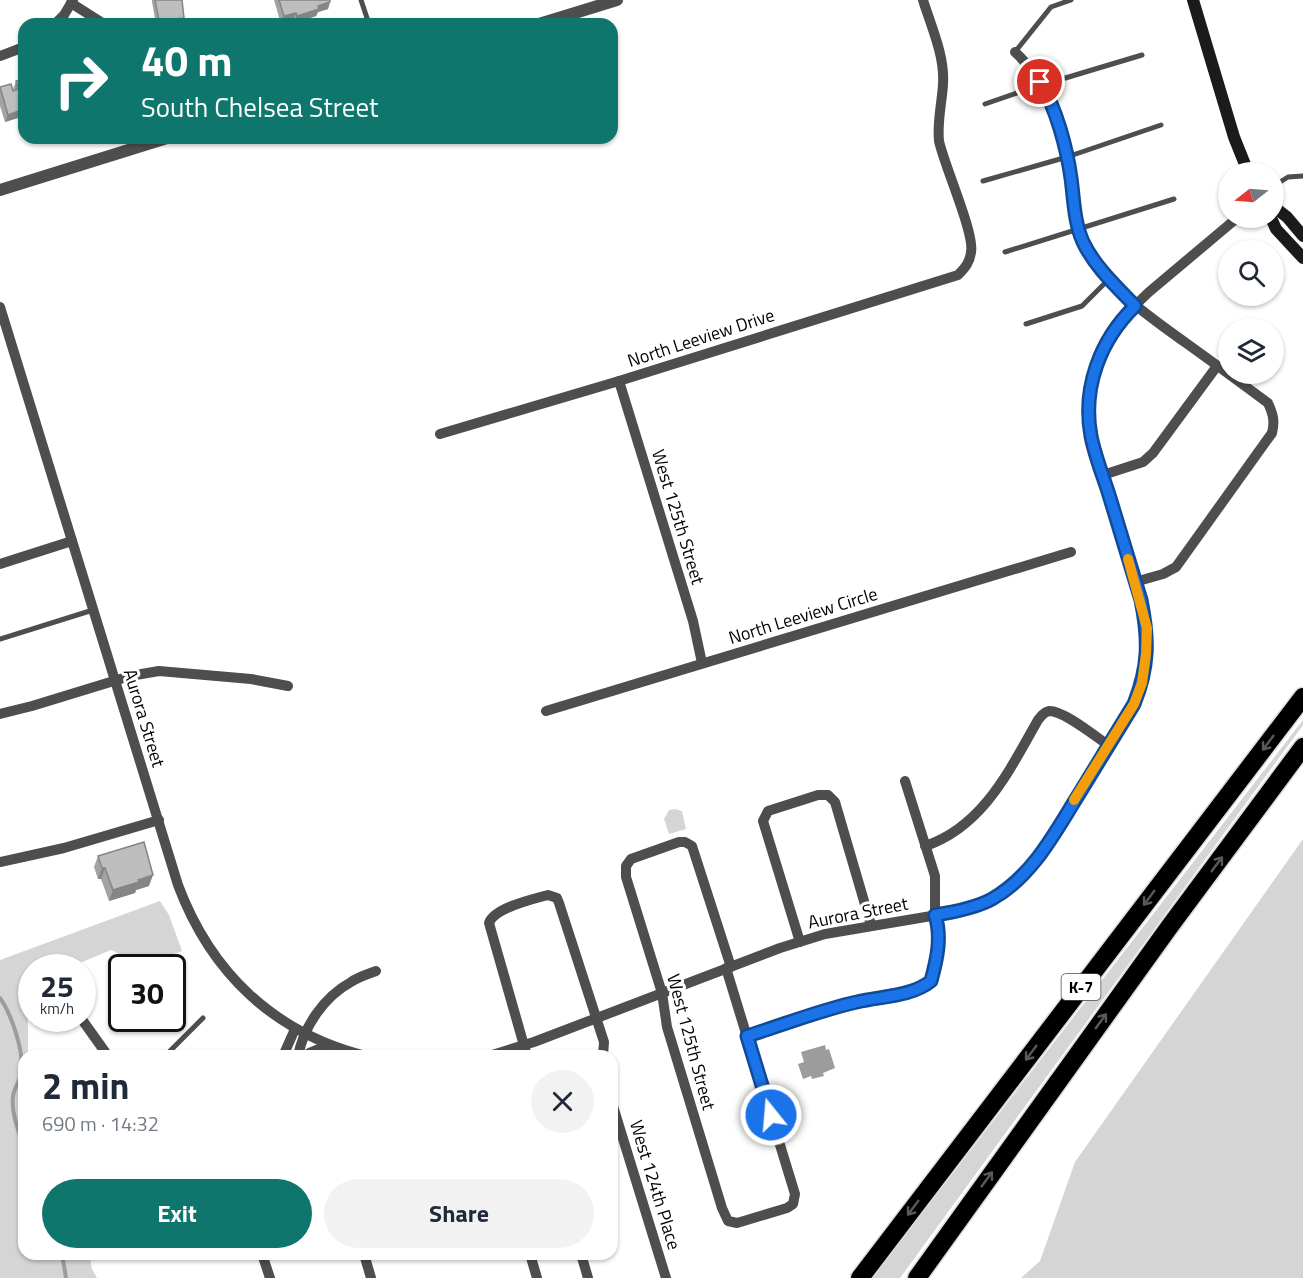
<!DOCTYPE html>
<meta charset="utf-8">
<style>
body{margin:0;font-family:"Titillium Web",sans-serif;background:#f2f2f3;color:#1f2937;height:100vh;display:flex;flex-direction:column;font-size:22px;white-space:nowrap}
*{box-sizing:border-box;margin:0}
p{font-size:20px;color:#747a83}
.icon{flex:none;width:33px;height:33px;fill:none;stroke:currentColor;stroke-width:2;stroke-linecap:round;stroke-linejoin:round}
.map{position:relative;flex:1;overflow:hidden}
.panel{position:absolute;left:18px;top:1050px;width:600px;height:210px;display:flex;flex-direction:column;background:#fff;border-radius:18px;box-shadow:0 2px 4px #0004}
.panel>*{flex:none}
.hud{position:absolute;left:18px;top:18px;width:600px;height:126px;border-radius:18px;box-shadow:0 2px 4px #0004;background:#0f766e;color:#fff;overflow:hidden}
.needle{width:39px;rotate:253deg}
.controls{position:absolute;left:1218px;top:162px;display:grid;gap:12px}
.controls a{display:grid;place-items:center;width:66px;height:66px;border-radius:50%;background:#fff;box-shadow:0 2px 4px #0004;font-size:30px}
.speed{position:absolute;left:18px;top:954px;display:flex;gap:12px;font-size:30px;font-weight:700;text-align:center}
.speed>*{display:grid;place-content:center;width:78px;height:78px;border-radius:50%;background:#fff;box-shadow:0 2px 4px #0004;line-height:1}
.speed small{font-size:15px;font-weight:400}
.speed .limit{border:3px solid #111;border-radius:9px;background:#fff;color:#111}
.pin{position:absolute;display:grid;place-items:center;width:51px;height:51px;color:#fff;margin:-26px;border:3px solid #fff;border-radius:50%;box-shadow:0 2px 6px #0007}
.me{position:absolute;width:66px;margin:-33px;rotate:343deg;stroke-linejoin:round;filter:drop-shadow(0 0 4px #0008)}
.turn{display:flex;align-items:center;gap:21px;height:126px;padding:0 24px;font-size:27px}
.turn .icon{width:78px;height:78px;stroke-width:2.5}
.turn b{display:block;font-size:42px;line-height:51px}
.round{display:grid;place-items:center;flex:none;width:63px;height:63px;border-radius:32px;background:#f2f2f3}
.head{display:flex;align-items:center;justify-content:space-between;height:102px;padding:0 24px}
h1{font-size:36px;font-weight:700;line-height:45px}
.action{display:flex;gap:12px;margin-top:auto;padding:12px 24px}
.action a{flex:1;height:69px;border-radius:36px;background:#0f766e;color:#fff;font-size:24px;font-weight:700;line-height:69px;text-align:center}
.action a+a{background:#f2f2f3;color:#1f2937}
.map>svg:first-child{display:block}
</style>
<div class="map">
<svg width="1303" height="1278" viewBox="0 0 1303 1278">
<rect width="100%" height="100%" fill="#fff"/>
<g fill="#d5d5d5">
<polygon points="1303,720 1303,725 900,1278 872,1278"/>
<polygon points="675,809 682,811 686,829 669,834 664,819 669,810"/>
<polygon points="1303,839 1303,1278 1021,1278 1040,1261 1075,1162"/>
<polygon points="160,901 169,915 182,951 157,960 141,964 111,950 70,967 32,968 31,984 28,986 28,1056 24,1056 24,1254 89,1254 92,1269 97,1278 0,1278 0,960"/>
</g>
<polygon fill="#9c9c9c" points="825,1045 826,1050 829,1049 835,1068 823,1073 824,1076 812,1079 811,1076 803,1079 798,1064 804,1062 801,1052"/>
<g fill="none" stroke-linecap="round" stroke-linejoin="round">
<g stroke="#9c9c9c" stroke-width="4">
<path d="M0,998C12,1015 25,1054 21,1074C20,1081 14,1088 13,1096C11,1113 18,1130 24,1146"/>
<polyline points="62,1254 66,1278"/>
</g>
<defs>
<g id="motorway">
<polyline points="860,1278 1303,697"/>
<polyline points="917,1278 1170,926 1303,747"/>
</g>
</defs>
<use href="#motorway" stroke="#dbdbdb" stroke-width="21"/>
<g stroke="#4e4e4e" stroke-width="5">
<polyline points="361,0 369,24"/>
<polyline points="1015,52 1051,7 1071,0"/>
<polyline points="1042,85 1142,55"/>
<polyline points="985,104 1034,87 1039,83"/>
<polyline points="983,181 1067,157 1161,125"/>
<polyline points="1274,186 1288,177 1303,176"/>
<polyline points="1005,252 1174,199"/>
<polyline points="1026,324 1082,306 1109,279"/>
<polyline points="0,639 93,610"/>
<polyline points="165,1056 203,1018"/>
</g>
<g stroke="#4e4e4e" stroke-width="10">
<polyline points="71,3 104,24"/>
<polyline points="55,24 64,15 73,0"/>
<path d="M1015,52C1048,82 1066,135 1071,179C1074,200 1074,222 1083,242C1105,287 1147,315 1186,343C1214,363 1241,383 1268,403C1273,414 1275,421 1272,433L1176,567L1163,574L1135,582"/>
<polyline points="0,56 24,47"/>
<path d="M0,307L178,885C211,973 274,1033 366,1056"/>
<polyline points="619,381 693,621 702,663"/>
<path d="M440,434L619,381L958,275C965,268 970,262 971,252C975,234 944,165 939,141C937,121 942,103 943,84C945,56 931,26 923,0"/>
<polyline points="1103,475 1143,462 1153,453 1217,366"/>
<polyline points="0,564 72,541"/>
<polyline points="546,711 1071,552"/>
<polyline points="0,714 32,706 130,676 159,671 251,679 288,686"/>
<path d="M925,846C983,827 1010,769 1038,720C1041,716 1044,712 1049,711C1063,710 1096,737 1108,745"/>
<polyline points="0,862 64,848 159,820"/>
<polyline points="800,942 763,821 768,811 818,795 828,795 835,802 871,925"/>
<polyline points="726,968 795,1194 793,1204 787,1208 737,1223 728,1221 722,1208 667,1027 662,993 626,877 626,866 631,859 679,842 685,842 692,846 731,967"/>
<polyline points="83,1021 108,1056"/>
<polyline points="747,1036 855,1002 913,992 923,988 931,981 939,946 935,908 935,876 905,781"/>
<polyline points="283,1056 295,1029"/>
<path d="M298,1056C304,1026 324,997 351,982C358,977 368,974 376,971"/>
<polyline points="307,1056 309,1053 328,1045"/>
<path d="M489,1056L534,1042L780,948L825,934L949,913L991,899L1015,883L1031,866L1049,842L1134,704C1149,667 1149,638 1141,600L1091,436L1089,399L1095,369L1106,342L1124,316L1149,292L1237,218"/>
<path d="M527,1056L489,923C494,908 533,899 548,895L557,898L559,903L604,1042L603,1056"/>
<polyline points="612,1103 666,1278"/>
<polyline points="262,1254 270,1278"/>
<polyline points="364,1254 371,1278"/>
<polyline points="530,1254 537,1278"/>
<polyline points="581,1254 588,1278"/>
</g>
<g stroke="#4e4e4e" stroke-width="12">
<polyline points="539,24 617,0"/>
<polyline points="0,190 167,138"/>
</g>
<g stroke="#1b1b1b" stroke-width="12">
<polyline points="1193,0 1234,137 1248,172"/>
<polyline points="1274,207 1287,217 1303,236"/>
<polyline points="1271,218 1276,229 1303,258"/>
</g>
<use href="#motorway" stroke="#000" stroke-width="18"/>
</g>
<g fill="#a3a3a3">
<polygon points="152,0 182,0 184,18 182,24 156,24 152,2"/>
<polygon points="274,0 330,0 328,9 318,12 316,16 294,23 293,20 281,24"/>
<polygon points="24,79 24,116 5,122 0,106 0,87 14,90 13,89 16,81"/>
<polygon points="98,856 149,886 136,890 135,893 109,901 101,879 98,879 94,867"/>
</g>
<g fill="#858585">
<polygon points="330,2 328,9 318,12 316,16 294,23 297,16 318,6"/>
<polygon points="296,13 293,20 281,24 284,16"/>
<polygon points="184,18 182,24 158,24 159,21"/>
<polygon points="24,109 24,116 5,122 8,115"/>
<polygon points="102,868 105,868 101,879 98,879"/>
<polygon points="153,875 149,886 136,890 135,893 109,901 113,890"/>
</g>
<g fill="#bebebe" stroke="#858585" stroke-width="1.5">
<polygon points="155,0 182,0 184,18 159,21"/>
<polygon points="279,0 330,0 330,2 318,6 319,9 297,16 296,13 284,16"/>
<polygon points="24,79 24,109 8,115 0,87 11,84 13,91 18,89 16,81"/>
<polygon points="144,842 153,875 138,880 139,882 113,890 105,868 102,868 98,856"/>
</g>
<defs><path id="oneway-shaft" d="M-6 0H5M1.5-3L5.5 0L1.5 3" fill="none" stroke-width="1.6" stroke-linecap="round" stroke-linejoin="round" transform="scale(1.5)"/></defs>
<g stroke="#595959">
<use href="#oneway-shaft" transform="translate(1268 743) rotate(127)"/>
<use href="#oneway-shaft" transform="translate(1217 864) rotate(-53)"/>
<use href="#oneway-shaft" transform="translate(1149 898) rotate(127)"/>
<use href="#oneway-shaft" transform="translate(1101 1021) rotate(-54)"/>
<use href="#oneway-shaft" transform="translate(1031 1053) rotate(127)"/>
<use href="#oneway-shaft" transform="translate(987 1179) rotate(-54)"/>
<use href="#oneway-shaft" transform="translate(913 1208) rotate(127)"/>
</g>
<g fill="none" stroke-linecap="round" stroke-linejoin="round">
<defs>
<path id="route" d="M771,1115L747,1036C783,1025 820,1010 857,1002C881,996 911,997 931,981C937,959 942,937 935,915C954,912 976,908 992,899C1033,876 1055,832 1079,794C1097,764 1116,734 1134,704C1149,667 1149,639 1141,600C1131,566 1120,532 1110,498C1104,478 1095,457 1091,436C1082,388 1100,340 1135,306C1116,286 1095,267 1083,242C1074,222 1074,200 1071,178C1067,149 1056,107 1040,82"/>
</defs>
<use href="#route" stroke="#114b97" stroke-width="15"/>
<use href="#route" stroke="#1a73e8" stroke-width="10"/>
<polyline stroke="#f59e0b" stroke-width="10" points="1074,800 1134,704 1142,683 1146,654 1147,628 1128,559"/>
</g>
<g text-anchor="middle" stroke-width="6" stroke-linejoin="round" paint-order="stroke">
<rect fill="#fff" stroke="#4c4c4c" stroke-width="1.5" x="1061.5" y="974" width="39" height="26" rx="4.5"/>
<g font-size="16" font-weight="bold" fill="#000">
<text x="1081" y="993">K-7</text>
</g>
<g font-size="18" fill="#000" stroke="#fff">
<text transform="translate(701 338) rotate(-18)" y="6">North Leeview Drive</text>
<text transform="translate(678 517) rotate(73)" y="6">West 125th Street</text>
<text transform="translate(803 616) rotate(-17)" y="6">North Leeview Circle</text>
<text transform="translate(144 718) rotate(73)" y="6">Aurora Street</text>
<text transform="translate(858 913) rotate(-11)" y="6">Aurora Street</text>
<text transform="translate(691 1042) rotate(75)" y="6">West 125th Street</text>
<text transform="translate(655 1185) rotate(73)" y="6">West 124th Place</text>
</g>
</g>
</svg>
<div class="controls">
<a><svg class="needle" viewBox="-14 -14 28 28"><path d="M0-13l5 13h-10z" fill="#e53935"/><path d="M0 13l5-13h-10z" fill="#747a83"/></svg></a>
<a><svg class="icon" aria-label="search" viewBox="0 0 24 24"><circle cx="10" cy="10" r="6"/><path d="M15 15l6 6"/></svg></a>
<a><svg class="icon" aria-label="layers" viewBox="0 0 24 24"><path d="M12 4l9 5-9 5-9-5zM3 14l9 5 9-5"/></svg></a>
</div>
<div class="speed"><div>25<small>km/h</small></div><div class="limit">30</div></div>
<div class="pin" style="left:1040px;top:82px;background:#d93025"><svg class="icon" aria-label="arrive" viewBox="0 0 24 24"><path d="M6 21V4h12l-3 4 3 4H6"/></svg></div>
<svg class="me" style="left:771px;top:1115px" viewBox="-20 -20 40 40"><circle r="17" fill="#1a73e8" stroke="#fff" stroke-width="3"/><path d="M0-11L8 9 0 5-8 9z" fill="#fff"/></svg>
<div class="hud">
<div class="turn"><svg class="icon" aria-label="right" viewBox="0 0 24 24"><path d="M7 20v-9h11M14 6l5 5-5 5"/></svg><div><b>40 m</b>South Chelsea Street</div></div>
</div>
<section class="panel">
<div class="head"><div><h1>2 min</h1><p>690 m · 14:32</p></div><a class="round"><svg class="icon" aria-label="close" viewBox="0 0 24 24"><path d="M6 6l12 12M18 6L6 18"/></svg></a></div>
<div class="action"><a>Exit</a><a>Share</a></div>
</section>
</div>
